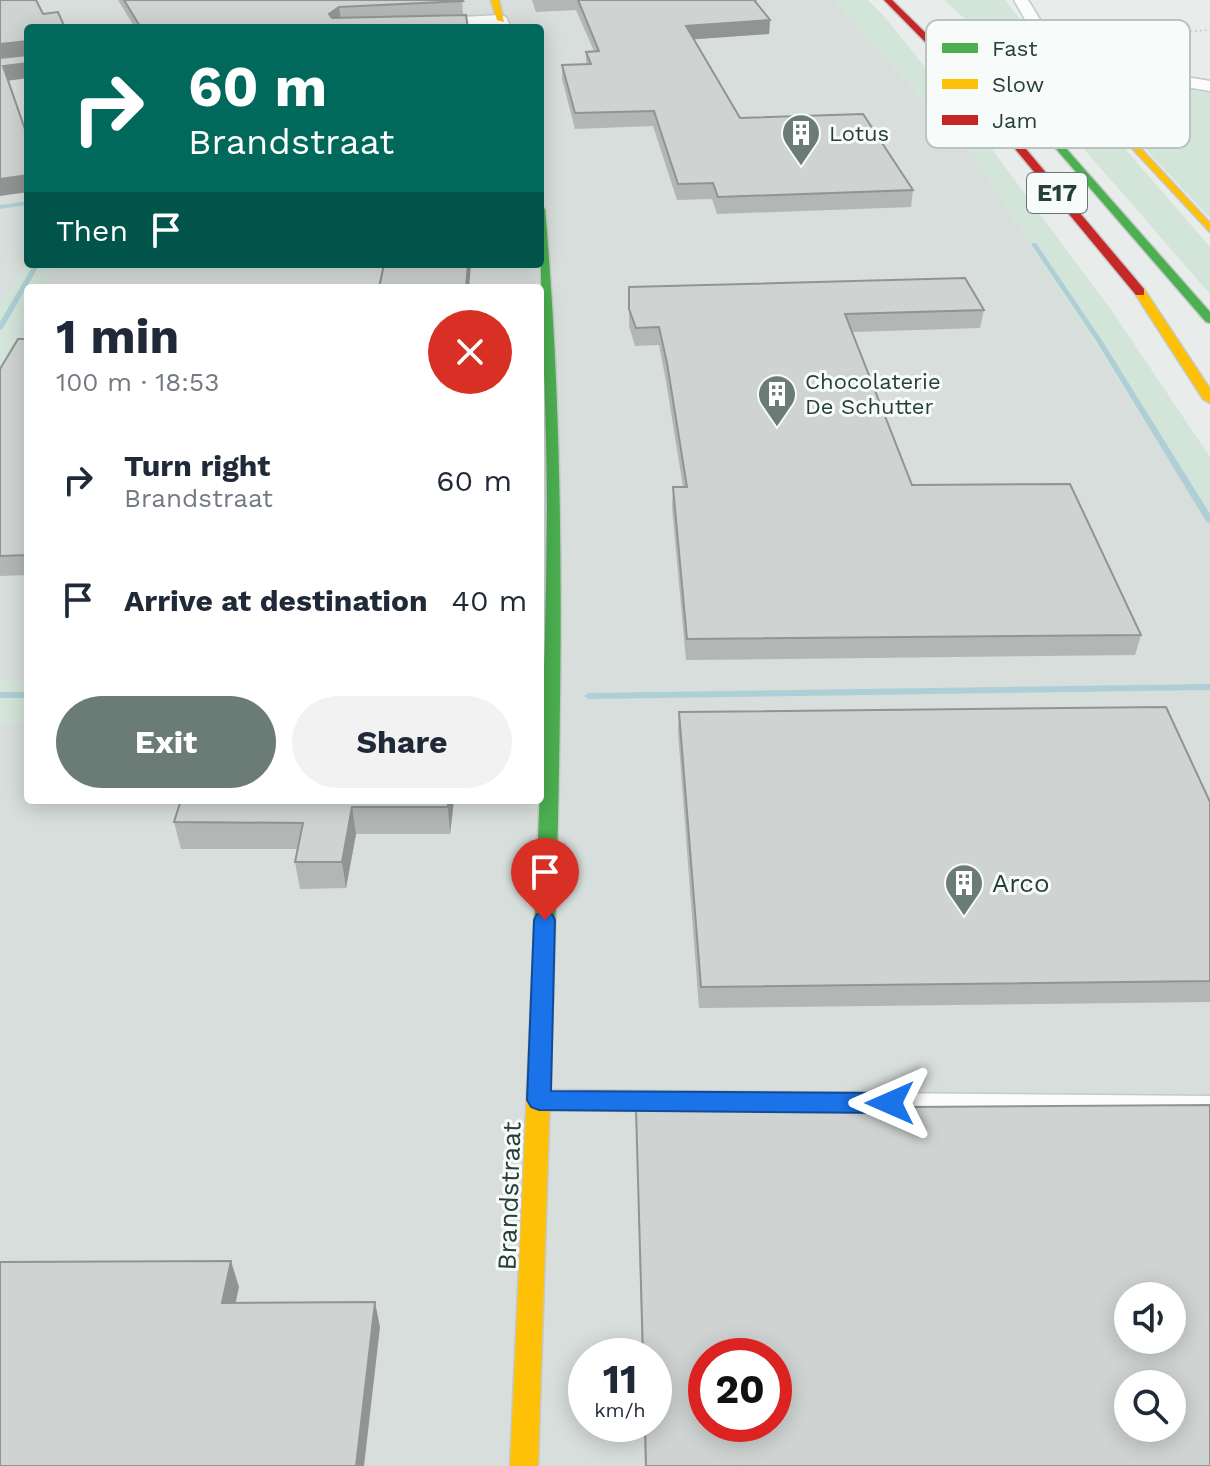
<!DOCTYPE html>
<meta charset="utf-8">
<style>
body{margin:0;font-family:"Work Sans",sans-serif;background:#f2f2f3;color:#1f2937;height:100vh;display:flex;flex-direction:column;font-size:30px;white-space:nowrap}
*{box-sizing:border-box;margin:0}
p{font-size:26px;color:#747a83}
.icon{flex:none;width:44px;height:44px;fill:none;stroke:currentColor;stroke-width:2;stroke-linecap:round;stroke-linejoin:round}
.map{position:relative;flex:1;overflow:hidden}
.sheet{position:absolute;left:24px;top:284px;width:520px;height:520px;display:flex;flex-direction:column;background:#fff;border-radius:8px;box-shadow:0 4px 20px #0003}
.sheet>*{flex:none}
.hud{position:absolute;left:24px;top:24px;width:520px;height:244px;border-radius:8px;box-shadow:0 4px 20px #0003;background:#00695c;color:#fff;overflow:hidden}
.tools{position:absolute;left:1114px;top:1282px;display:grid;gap:16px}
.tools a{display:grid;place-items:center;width:72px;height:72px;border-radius:50%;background:#fff;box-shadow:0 4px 20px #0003;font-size:40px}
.speed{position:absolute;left:568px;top:1338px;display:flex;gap:16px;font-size:40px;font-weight:700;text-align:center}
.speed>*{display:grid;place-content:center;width:104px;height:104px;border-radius:50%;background:#fff;box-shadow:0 4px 20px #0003;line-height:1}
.speed small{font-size:20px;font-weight:400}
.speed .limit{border:12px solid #d22;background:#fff;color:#111}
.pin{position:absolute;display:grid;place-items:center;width:68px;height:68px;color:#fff;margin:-82px -34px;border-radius:50% 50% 50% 0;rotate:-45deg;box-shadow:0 0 8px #0007}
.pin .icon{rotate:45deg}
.me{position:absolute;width:88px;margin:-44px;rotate:270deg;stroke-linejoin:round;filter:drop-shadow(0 0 6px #0008)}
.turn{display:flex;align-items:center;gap:28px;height:168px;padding:0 32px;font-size:36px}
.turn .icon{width:104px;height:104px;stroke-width:2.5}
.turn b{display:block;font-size:56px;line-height:68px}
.then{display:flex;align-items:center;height:76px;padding:0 32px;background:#0003;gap:16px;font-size:30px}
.round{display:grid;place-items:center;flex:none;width:84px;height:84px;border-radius:42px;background:#f2f2f3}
.summary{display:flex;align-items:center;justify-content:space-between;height:136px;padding:0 32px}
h1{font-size:48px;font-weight:700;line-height:60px}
.action{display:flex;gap:16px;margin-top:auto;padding:16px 32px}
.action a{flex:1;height:92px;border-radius:48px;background:#6b7c77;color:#fff;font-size:32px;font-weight:700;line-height:92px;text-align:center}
.action a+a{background:#f2f2f3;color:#1f2937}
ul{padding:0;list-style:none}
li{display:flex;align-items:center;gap:24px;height:120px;padding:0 32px}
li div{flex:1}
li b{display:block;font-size:30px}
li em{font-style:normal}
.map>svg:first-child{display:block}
</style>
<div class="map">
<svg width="1210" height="1466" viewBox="0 0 1210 1466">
<rect width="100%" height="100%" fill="#e8edeb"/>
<path fill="#d7dedb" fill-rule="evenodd" d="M0,0H834L977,162L1210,522V1466H0ZM28,28H540V264H28ZM28,288H540V800H28ZM1128,1296H1172V1340H1128ZM586,1356H654V1424H586ZM706,1356H774V1424H706ZM1128,1384H1172V1428H1128Z"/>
<g fill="#d3e4d9">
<polygon points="834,0 868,0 883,15 994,152 1112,311 1210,457 1210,522 977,162"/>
<polygon points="944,0 1005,0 1030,32 1017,34 1107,128 1210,247 1210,294 990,41"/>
<polygon points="1057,55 1210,90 1210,218"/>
<polygon points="28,258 28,264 56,264 42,288 28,288 28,315 0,369 0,305"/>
<rect x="0" y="680" width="28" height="43"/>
</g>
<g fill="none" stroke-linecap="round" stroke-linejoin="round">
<g fill="#aecfd6" fill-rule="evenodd">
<polygon points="28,201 28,205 0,209 0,205"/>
<polygon points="1032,243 1036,243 1103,342 1210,514 1210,524 1206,521 1097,342 1031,244"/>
<polygon points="34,264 40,264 3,328 0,330 0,322"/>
<polygon points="1210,684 1210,690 589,699 584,696 589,693"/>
<rect x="0" y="692" width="28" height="6"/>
</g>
<defs>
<polygon id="lane" points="545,1090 1210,1096 1210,1116 545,1110 537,1107 533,1100 537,1093"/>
<g id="street">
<path d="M1014,0H1028C1036,12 1043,27 1053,36C1087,67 1166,73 1210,81V91C1167,83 1072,73 1042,42C1030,30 1022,14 1014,0Z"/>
<polygon points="501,15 506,17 511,28 495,28 495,25 333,28 341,23"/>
</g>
<g id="fast">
<polygon points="1006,87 1012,87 1210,312 1210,323 1206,322 1006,91"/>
<path d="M540,206L545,209C568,473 561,736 553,1001L550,1007L542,1010L534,1007L531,1001C538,837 546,673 547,509C547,407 540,305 540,206Z"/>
</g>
<g id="slow">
<polygon points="491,0 499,0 504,22 497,20"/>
<polygon points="1049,39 1053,41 1053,54 1210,223 1210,232 1046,56 1045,41"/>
<polygon points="1136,289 1144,289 1210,389 1210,403 1203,399 1134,292"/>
<polygon points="542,992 550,995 553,1001 538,1466 510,1466 531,1001 534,995"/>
</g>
<polygon id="jam" points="884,0 892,0 940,47 1144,289 1144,295 1136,295 934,51"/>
</defs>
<use href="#lane" stroke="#c5cac8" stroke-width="3"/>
<use href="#street" stroke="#c5cac8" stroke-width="3"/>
<use href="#fast" stroke="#c4cac8" stroke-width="3"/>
<use href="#slow" stroke="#c4cac8" stroke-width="3"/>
<use href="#jam" stroke="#c4cac8" stroke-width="3"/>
<polyline stroke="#c8cecc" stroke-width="2" stroke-dasharray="2 3" stroke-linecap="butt" points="1090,38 1210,30"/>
<use href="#lane" fill="#fcfcfc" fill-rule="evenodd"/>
<use href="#street" fill="#fcfcfc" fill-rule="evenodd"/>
<use href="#fast" fill="#4caf50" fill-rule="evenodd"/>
<use href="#slow" fill="#ffc107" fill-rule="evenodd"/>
<use href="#jam" fill="#c62828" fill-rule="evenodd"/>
</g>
<g fill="#b2b6b5">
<polygon points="118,0 462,0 463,14 414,16 468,28 135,28"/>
<polygon points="532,0 757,0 757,3 770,20 769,34 694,39 740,118 913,190 911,207 717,214 712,199 677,200 653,126 575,129 562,79 562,65 586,64 586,52 594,51 576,10 536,12"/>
<polygon points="629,287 984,310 980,328 852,332 912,485 1141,635 1135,655 686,660 672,507 673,487 683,487 666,381 659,345 635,346 629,326"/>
<polygon points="28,339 28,575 0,576 0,369"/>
<polygon points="679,712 1210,802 1210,1002 699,1008 678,732"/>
<polygon points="181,800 454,800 450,834 356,834 346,888 300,889 295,862 297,849 181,849 174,822"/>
<polygon points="636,1109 1210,1466 645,1466 644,1424 654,1424 654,1356 642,1356"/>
</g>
<g fill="#919493">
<polygon points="339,7 341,20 330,28 329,14"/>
<polygon points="770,20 769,34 685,40 686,26"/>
<polygon points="27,41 28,55 0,58 0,44"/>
<polygon points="28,63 28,78 6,81 3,66"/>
<polygon points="28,175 28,192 0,196 0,179"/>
<polygon points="468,264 471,264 469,288 466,288"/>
<polygon points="448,800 454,800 450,834 448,807"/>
<polygon points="352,807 356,834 346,888 342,862"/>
<polygon points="231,1261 239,1287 230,1329 222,1303"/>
<polygon points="375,1302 380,1327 364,1466 356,1466"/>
</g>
<g fill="#cfd4d2" stroke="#919493" stroke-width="2" fill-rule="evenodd">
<polygon points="0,0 36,0 43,14 58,12 65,28 28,28 28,63 3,66 28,138 28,175 0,179 0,58 27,55 27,41 0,44"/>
<polygon points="124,0 462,0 463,1 339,7 329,14 332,18 466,15 468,28 141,28"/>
<polygon points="578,0 754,0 770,20 686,26 740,118 863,114 913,190 718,197 713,183 678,184 654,111 575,113 562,65 591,64 586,52 599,51"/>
<polygon points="384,264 468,264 466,288 379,288"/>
<polygon points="965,278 984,310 845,314 912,485 1070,484 1141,635 687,639 673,487 687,487 667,363 659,327 636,328 629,309 629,287"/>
<polygon points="18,339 28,339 28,555 0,556 0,369"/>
<polygon points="1166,707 1210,802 1210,981 701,987 679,712"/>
<polygon points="181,800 448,800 448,807 352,807 342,862 295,862 303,823 174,822"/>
<path d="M1210,1105V1466H646L645,1424H654V1356H643L636,1109ZM1128,1296H1172V1340H1128ZM706,1356H774V1424H706ZM1128,1384H1172V1428H1128Z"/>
<polygon points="231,1261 222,1303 375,1302 356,1466 0,1466 0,1262"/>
</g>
<polygon fill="#1a73e8" stroke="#114b97" stroke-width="2" points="545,912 552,914 555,920 551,1091 890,1093 899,1096 902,1103 899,1110 890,1113 539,1110 531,1107 527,1100 534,920 537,914"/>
<defs>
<symbol id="building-pin" viewBox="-11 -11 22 30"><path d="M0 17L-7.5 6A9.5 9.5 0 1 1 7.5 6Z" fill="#6b7c77" stroke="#f7fbf9"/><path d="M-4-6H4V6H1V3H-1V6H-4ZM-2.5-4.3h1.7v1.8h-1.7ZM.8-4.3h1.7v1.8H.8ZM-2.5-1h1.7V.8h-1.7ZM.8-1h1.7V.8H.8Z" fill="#fff"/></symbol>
</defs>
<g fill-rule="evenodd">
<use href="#building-pin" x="779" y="111" width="44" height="60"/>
<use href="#building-pin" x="755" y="372" width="44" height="60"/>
<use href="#building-pin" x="942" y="861" width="44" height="60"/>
</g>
<g text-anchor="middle" stroke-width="6" stroke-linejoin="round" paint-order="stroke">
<g font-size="22" fill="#273f39" stroke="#f7fbf9" text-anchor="start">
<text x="829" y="141">Lotus</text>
<text x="805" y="389">Chocolaterie<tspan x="805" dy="25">De Schutter</tspan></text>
</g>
<rect fill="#f7fbf9" stroke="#657773" stroke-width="2" x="1027" y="173" width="60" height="40" rx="6"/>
<g font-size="24" font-weight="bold" fill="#273f39">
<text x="1057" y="201">E17</text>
</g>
<g font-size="26" fill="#273f39" stroke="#f7fbf9" text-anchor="start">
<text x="992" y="892">Arco</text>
</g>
<g font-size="26" fill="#273f39" stroke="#f7fbf9">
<text transform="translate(509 1196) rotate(-88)" y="9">Brandstraat</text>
</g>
</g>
<rect x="926" y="20" width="264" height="128" rx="12" fill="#f7fbf9" stroke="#b9c3bf" stroke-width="2"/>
<rect x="942" y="43" width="36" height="10" fill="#4caf50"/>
<rect x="942" y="79" width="36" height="10" fill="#ffc107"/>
<rect x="942" y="115" width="36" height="10" fill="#c62828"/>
<g font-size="22" fill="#273f39">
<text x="992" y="56">Fast</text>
<text x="992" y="92">Slow</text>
<text x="992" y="128">Jam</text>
</g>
</svg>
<div class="tools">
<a><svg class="icon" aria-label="sound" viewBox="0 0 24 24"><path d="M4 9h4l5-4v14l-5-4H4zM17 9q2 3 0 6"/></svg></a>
<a><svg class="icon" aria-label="search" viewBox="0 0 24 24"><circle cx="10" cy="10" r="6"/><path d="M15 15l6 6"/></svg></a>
</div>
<div class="speed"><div>11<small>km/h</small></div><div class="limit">20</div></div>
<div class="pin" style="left:545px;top:920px;background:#d93025"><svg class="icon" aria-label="arrive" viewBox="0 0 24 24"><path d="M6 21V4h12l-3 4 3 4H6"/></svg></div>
<svg class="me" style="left:890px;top:1103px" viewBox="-20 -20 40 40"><path d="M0-17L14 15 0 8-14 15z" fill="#1a73e8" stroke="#fff" stroke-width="4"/></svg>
<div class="hud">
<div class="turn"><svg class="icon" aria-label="right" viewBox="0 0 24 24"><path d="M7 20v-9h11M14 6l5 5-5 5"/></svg><div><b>60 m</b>Brandstraat</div></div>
<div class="then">Then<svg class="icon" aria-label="arrive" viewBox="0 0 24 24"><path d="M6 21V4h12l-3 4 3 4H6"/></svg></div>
</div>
<section class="sheet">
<div class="summary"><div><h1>1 min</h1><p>100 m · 18:53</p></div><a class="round" style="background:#d93025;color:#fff"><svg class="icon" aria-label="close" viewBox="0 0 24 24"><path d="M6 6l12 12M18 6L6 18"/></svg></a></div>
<ul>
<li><svg class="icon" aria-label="right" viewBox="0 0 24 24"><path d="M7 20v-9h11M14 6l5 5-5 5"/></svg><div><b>Turn right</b><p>Brandstraat</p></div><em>60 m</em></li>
<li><svg class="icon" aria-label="arrive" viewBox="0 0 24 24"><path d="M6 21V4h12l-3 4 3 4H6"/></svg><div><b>Arrive at destination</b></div><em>40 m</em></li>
</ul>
<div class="action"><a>Exit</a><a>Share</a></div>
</section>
</div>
